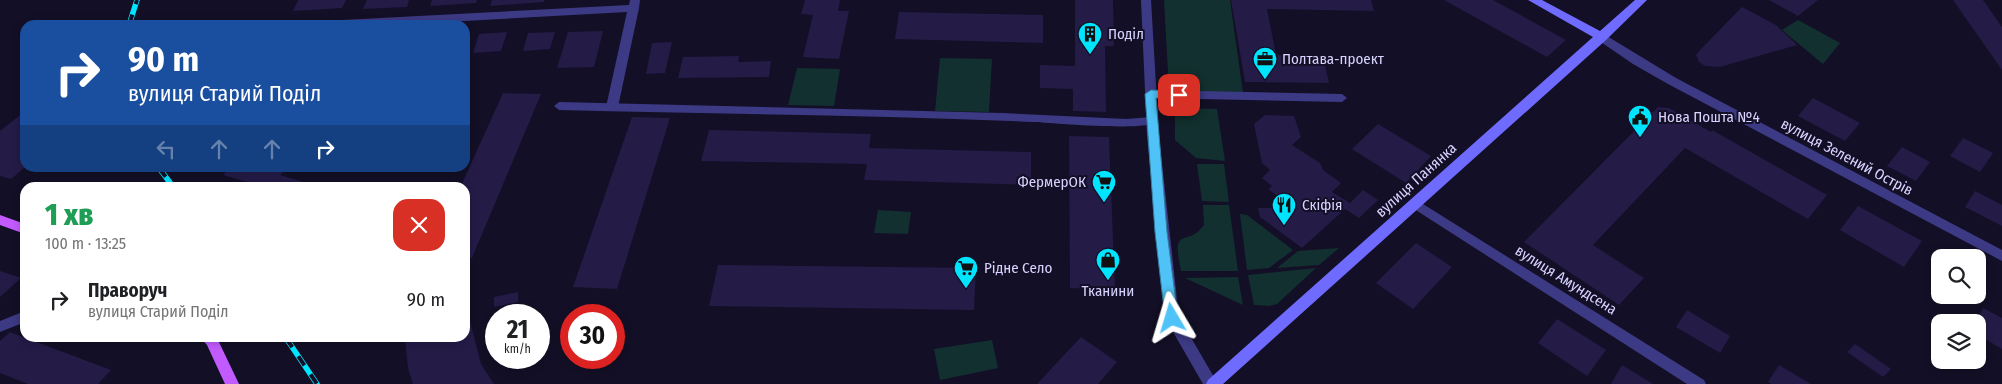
<!DOCTYPE html>
<html lang="uk">
<meta charset="utf-8">
<style>
body{margin:0;font-family:"Fira Sans Condensed",sans-serif;background:#f6f6f6;color:#202124;height:100vh;display:flex;flex-direction:column;font-size:19px;white-space:nowrap}
*{box-sizing:border-box;margin:0}
p{font-size:16px;color:#757577}
.icon{flex:none;width:28px;height:28px;fill:none;stroke:currentColor;stroke-width:2;stroke-linecap:round;stroke-linejoin:round}
.map{position:relative;flex:1;overflow:hidden}
.sheet{position:absolute;left:20px;top:182px;width:450px;height:160px;display:flex;flex-direction:column;background:#fff;border-radius:15px;box-shadow:0 2px 8px #0003}
.sheet>*{flex:none}
.hud{position:absolute;left:20px;top:20px;width:450px;height:152px;border-radius:15px;box-shadow:0 2px 8px #0003;background:#1a4fa0;color:#fff;overflow:hidden}
.fabs{position:absolute;left:1931px;top:249px;display:grid;gap:10px}
.fabs a{display:grid;place-items:center;width:55px;height:55px;border-radius:10px;background:#fff;box-shadow:0 2px 8px #0003;font-size:25px}
.speed{position:absolute;left:485px;top:304px;display:flex;gap:10px;font-size:25px;font-weight:700;text-align:center}
.speed>*{display:grid;place-content:center;width:65px;height:65px;border-radius:50%;background:#fff;box-shadow:0 2px 8px #0003;line-height:1}
.speed small{font-size:12px;font-weight:400}
.speed .limit{border:8px solid #d22;background:#fff;color:#111}
.pin{position:absolute;display:grid;place-items:center;width:42px;height:42px;color:#fff;margin:-21px;border-radius:10px;box-shadow:0 2px 8px #0006}
.me{position:absolute;width:55px;margin:-28px;rotate:353deg;stroke-linejoin:round;filter:drop-shadow(0 0 4px #0008)}
.turn{display:flex;align-items:center;gap:18px;height:105px;padding:0 25px;font-size:22px}
.turn .icon{width:65px;height:65px;stroke-width:2.5}
.turn b{display:block;font-size:35px;line-height:42px}
.lanes{display:flex;align-items:center;height:48px;padding:0 25px;background:#0003;justify-content:center;gap:25px;direction:ltr}
.lanes .off{opacity:.35}
.round{display:grid;place-items:center;flex:none;width:52px;height:52px;border-radius:15px;background:#f6f6f6}
.overview{display:flex;align-items:center;justify-content:space-between;height:85px;padding:0 25px}
h1{font-size:30px;font-weight:800;line-height:38px;color:#1e9e55}
ul{padding:0;list-style:none}
li{display:flex;align-items:center;gap:15px;height:65px;padding:0 25px}
li div{flex:1}
li b{display:block;font-size:19px}
li em{font-style:normal}
.map>svg:first-child{display:block}
</style>
<div class="map">
<svg width="2002" height="384" viewBox="0 0 2002 384">
<rect width="100%" height="100%" fill="#130f26"/>
<g fill="#12302f">
<polygon points="1164,0 1230,0 1243,93 1169,91"/>
<polygon points="1798,20 1840,43 1823,64 1782,30"/>
<polygon points="940,58 992,59 989,112 935,111"/>
<polygon points="797,68 840,69 834,106 788,105"/>
<polygon points="1175,108 1217,109 1225,161 1196,158 1175,140"/>
<polygon points="1197,164 1224,164 1229,202 1202,201"/>
<path d="M1203,205H1229L1238,271H1181C1171,223 1186,249 1204,225Z"/>
<polygon points="878,210 911,212 908,234 874,233"/>
<polygon points="1240,214 1247,215 1293,250 1269,268 1247,270"/>
<polygon points="1339,248 1319,265 1277,268 1298,251"/>
<polygon points="1316,268 1277,304 1269,306 1254,305 1248,275"/>
<polygon points="1238,277 1243,305 1185,278"/>
<polygon points="992,340 998,368 940,380 934,349"/>
</g>
<g fill="#241b47">
<polygon points="298,0 346,0 342,8 293,11"/>
<polygon points="367,0 409,0 407,7 363,9"/>
<polygon points="432,0 477,0 476,3 430,6"/>
<polygon points="492,0 544,0 544,2 490,6"/>
<polygon points="805,0 840,0 838,11 849,11 839,59 803,57 813,15 801,14"/>
<polygon points="1075,0 1113,0 1114,46 1105,46 1106,112 1073,111 1073,89 1040,88 1040,65 1075,66"/>
<polygon points="1231,0 1371,0 1374,11 1267,9 1276,55 1323,56 1329,83 1245,82"/>
<polygon points="1444,0 1493,0 1566,40 1547,57"/>
<polygon points="1769,0 1818,0 1798,16"/>
<polygon points="1953,0 1983,0 2002,27 2002,70"/>
<polygon points="1742,7 1776,25 1797,45 1720,67 1705,66 1699,62 1696,55 1700,50"/>
<polygon points="899,12 1043,15 1043,43 895,39"/>
<polygon points="603,31 594,67 557,68 568,32"/>
<polygon points="507,32 501,51 473,53 479,34"/>
<polygon points="555,32 550,49 523,51 528,33"/>
<polygon points="672,42 665,73 646,74 652,43"/>
<polygon points="739,56 738,62 771,61 769,77 678,78 683,57"/>
<polygon points="503,93 541,94 472,258 465,257 465,188 460,188"/>
<polygon points="1813,98 1860,123 1845,141 1798,116"/>
<polygon points="1658,107 1669,108 1711,132 1712,130 1827,195 1808,219 1685,148 1593,245 1644,278 1619,305 1524,242"/>
<polygon points="1265,115 1294,116 1301,137 1292,145 1320,163 1323,170 1341,183 1332,192 1350,203 1363,190 1378,200 1359,218 1345,209 1302,248 1260,217 1258,208 1271,208 1282,199 1268,189 1272,186 1262,178 1270,170 1262,163 1254,124"/>
<polygon points="19,116 25,117 25,167 11,179 0,176 0,131"/>
<polygon points="632,117 670,118 617,289 573,287"/>
<polygon points="1378,124 1431,156 1406,183 1352,149"/>
<polygon points="709,130 871,134 869,148 1031,152 1031,185 864,180 867,164 701,161"/>
<polygon points="1069,136 1109,137 1115,290 1070,288"/>
<polygon points="1963,138 1993,153 1980,172 1950,156"/>
<polygon points="1902,147 1930,162 1916,181 1887,166"/>
<polygon points="230,168 287,168 280,175 323,188 268,188 223,175"/>
<polygon points="1975,191 2002,205 2002,226 1965,207"/>
<polygon points="1858,206 1922,241 1904,267 1840,230"/>
<polygon points="1416,243 1452,267 1413,309 1376,283"/>
<polygon points="718,265 976,268 974,310 709,306"/>
<polygon points="0,271 21,278 0,297"/>
<polygon points="518,292 518,302 494,307 494,297"/>
<polygon points="465,302 481,364 494,384 413,384 408,368 405,338 465,338"/>
<polygon points="1983,308 2002,318 2002,349 1978,335 1976,322"/>
<polygon points="1687,310 1730,336 1720,353 1676,327"/>
<polygon points="1557,319 1606,350 1587,376 1538,343"/>
<polygon points="10,332 111,370 98,384 28,384 0,373 0,341"/>
<polygon points="1081,337 1117,362 1098,384 1037,384"/>
<polygon points="1855,344 1891,369 1883,377 1847,352"/>
<polygon points="1622,365 1653,384 1611,384"/>
<polygon points="1779,365 1811,384 1771,384 1768,382"/>
</g>
<g fill="none" stroke-linecap="round" stroke-linejoin="round">
<g fill="#3d3a85" fill-rule="evenodd">
<polygon points="1151,90 1342,94 1347,98 1342,102 1151,98 1146,94"/>
<path d="M559,102L1002,113L1126,119L1152,117L1157,121C1150,132 1053,123 1035,122C876,115 717,114 559,110L554,106Z"/>
<polygon points="25,311 25,322 0,332 0,321"/>
</g>
<g fill="#3d3a85" fill-rule="evenodd">
<polygon points="630,0 640,0 639,8 618,107 612,111 606,107 627,12 391,25 318,25 323,21 629,5"/>
<polygon points="1141,0 1151,0 1159,136 1179,317 1218,384 1203,384 1165,318 1147,136"/>
<polygon points="1602,33 1676,78 2002,250 2002,261 1668,84 1633,64 1598,40 1596,37"/>
<polygon points="1415,199 1704,380 1706,384 1687,384 1411,207 1409,204 1411,201"/>
</g>
<polygon fill="#6f6bff" fill-rule="evenodd" points="1528,0 1542,0 1600,31 1635,0 1647,0 1606,40 1223,384 1206,384 1208,380 1593,37"/>
<g fill="#c25bff" fill-rule="evenodd">
<polygon points="0,215 25,224 25,234 0,225"/>
<polygon points="201,338 217,338 239,384 225,384 207,345"/>
</g>
<defs>
<g id="rail">
<polyline points="129,25 137,0"/>
<polyline points="159,168 174,188"/>
<polyline points="286,338 317,384"/>
</g>
</defs>
<use href="#rail" stroke="#00e5ff" stroke-width="5.5"/>
<use href="#rail" stroke="#130f26" stroke-width="4" stroke-dasharray="11" stroke-linecap="butt"/>
</g>
<polygon fill="#4fc3f7" stroke="#337fa1" points="1151,90 1179,91 1184,95 1179,99 1156,98 1167,232 1178,318 1176,321 1172,323 1167,321 1165,318 1155,232 1145,94"/>
<defs>
<symbol id="building-pin" viewBox="-11 -11 22 30"><path d="M0 17L-7.5 6A9.5 9.5 0 1 1 7.5 6Z" fill="#00e5ff" stroke="#130f26"/><path d="M-4-6H4V6H1V3H-1V6H-4ZM-2.5-4.3h1.7v1.8h-1.7ZM.8-4.3h1.7v1.8H.8ZM-2.5-1h1.7V.8h-1.7ZM.8-1h1.7V.8H.8Z" fill="#111"/></symbol>
<symbol id="office-pin" viewBox="-11 -11 22 30"><path d="M0 17L-7.5 6A9.5 9.5 0 1 1 7.5 6Z" fill="#00e5ff" stroke="#130f26"/><path d="M-6-3h4V-5.5h4V-3h4V5H-6ZM-1-4.5V-3h2v-1.5ZM-6 0V1H6V0Z" fill="#111"/></symbol>
<symbol id="civic-pin" viewBox="-11 -11 22 30"><path d="M0 17L-7.5 6A9.5 9.5 0 1 1 7.5 6Z" fill="#00e5ff" stroke="#130f26"/><path d="M-.6-6.5H3V-4.5H.6V-3L4-1V1h2V6H-6V1h2V-1L-.6-3ZM-1.2 2.5V6h2.4V2.5Z" fill="#111"/></symbol>
<symbol id="supermarket-pin" viewBox="-11 -11 22 30"><path d="M0 17L-7.5 6A9.5 9.5 0 1 1 7.5 6Z" fill="#00e5ff" stroke="#130f26"/><path d="M-6-5.5h2.5l.6 2H6L4.5 2H-2.5L-4.4-4H-6ZM-1.5 3.2a1.3 1.3 0 1 0 .1 0ZM3 3.2a1.3 1.3 0 1 0 .1 0Z" fill="#111"/></symbol>
<symbol id="restaurant-pin" viewBox="-11 -11 22 30"><path d="M0 17L-7.5 6A9.5 9.5 0 1 1 7.5 6Z" fill="#00e5ff" stroke="#130f26"/><path d="M-5-6h1v4h1v-4h1v4h1v-4h1v5L-1.5 .5V6h-2V.5L-5-1ZM5-6V6H3V1.5H1.5Q1.5-4 5-6Z" fill="#111"/></symbol>
<symbol id="shop-pin" viewBox="-11 -11 22 30"><path d="M0 17L-7.5 6A9.5 9.5 0 1 1 7.5 6Z" fill="#00e5ff" stroke="#130f26"/><path d="M-5-2.5h2.3a2.7 3.5 0 0 1 5.4 0H5L5.5 6h-11ZM-1.5-2.5h3a1.5 2.3 0 0 0-3 0Z" fill="#111"/></symbol>
</defs>
<g fill-rule="evenodd">
<use href="#building-pin" x="1076" y="20" width="28" height="38"/>
<use href="#office-pin" x="1251" y="45" width="28" height="38"/>
<use href="#civic-pin" x="1626" y="103" width="28" height="38"/>
<use href="#supermarket-pin" x="1090" y="168" width="28" height="38"/>
<use href="#restaurant-pin" x="1270" y="191" width="28" height="38"/>
<use href="#shop-pin" x="1094" y="246" width="28" height="38"/>
<use href="#supermarket-pin" x="952" y="254" width="28" height="38"/>
</g>
<g text-anchor="middle" stroke-width="4" stroke-linejoin="round" paint-order="stroke">
<g font-size="15" fill="#d9d4ff" stroke="#130f26" text-anchor="start">
<text x="1108" y="39">Поділ</text>
<text x="1282" y="64">Полтава-проект</text>
<text x="1658" y="122">Нова Пошта №4</text>
<text x="1086" y="187" text-anchor="end">ФермерОК</text>
<text x="1302" y="210">Скіфія</text>
<text x="984" y="273">Рідне Село</text>
<text x="1108" y="296" text-anchor="middle">Тканини</text>
</g>
<g font-size="15" fill="#d9d4ff" stroke="#130f26">
<text transform="translate(1847 157) rotate(28)" y="5">вулиця Зелений Острів</text>
<text transform="translate(1416 180) rotate(-42)" y="5">вулиця Панянка</text>
<text transform="translate(1566 280) rotate(32)" y="5">вулиця Амундсена</text>
</g>
</g>
</svg>
<div class="fabs">
<a><svg class="icon" aria-label="search" viewBox="0 0 24 24"><circle cx="10" cy="10" r="6"/><path d="M15 15l6 6"/></svg></a>
<a><svg class="icon" aria-label="layers" viewBox="0 0 24 24"><path d="M12 4l9 5-9 5-9-5zM3 14l9 5 9-5"/></svg></a>
</div>
<div class="speed"><div>21<small>km/h</small></div><div class="limit">30</div></div>
<div class="pin" style="left:1179px;top:95px;background:#d93025"><svg class="icon" aria-label="arrive" viewBox="0 0 24 24"><path d="M6 21V4h12l-3 4 3 4H6"/></svg></div>
<svg class="me" style="left:1172px;top:318px" viewBox="-20 -20 40 40"><path d="M0-17L14 15 0 8-14 15z" fill="#4fc3f7" stroke="#fff" stroke-width="4"/></svg>
<div class="hud">
<div class="turn"><svg class="icon" aria-label="right" viewBox="0 0 24 24"><path d="M7 20v-9h11M14 6l5 5-5 5"/></svg><div><b>90 m</b>вулиця Старий Поділ</div></div>
<div class="lanes"><svg class="icon off" aria-label="left" viewBox="0 0 24 24"><path d="M17 20v-9H6M10 6l-5 5 5 5"/></svg><svg class="icon off" aria-label="ahead" viewBox="0 0 24 24"><path d="M12 20V5M6 11l6-6 6 6"/></svg><svg class="icon off" aria-label="ahead" viewBox="0 0 24 24"><path d="M12 20V5M6 11l6-6 6 6"/></svg><svg class="icon" aria-label="right" viewBox="0 0 24 24"><path d="M7 20v-9h11M14 6l5 5-5 5"/></svg></div>
</div>
<section class="sheet">
<div class="overview"><div><h1>1 хв</h1><p>100 m · 13:25</p></div><a class="round" style="background:#d93025;color:#fff"><svg class="icon" aria-label="close" viewBox="0 0 24 24"><path d="M6 6l12 12M18 6L6 18"/></svg></a></div>
<ul>
<li><svg class="icon" aria-label="right" viewBox="0 0 24 24"><path d="M7 20v-9h11M14 6l5 5-5 5"/></svg><div><b>Праворуч</b><p>вулиця Старий Поділ</p></div><em>90 m</em></li>
</ul>
</section>
</div>
